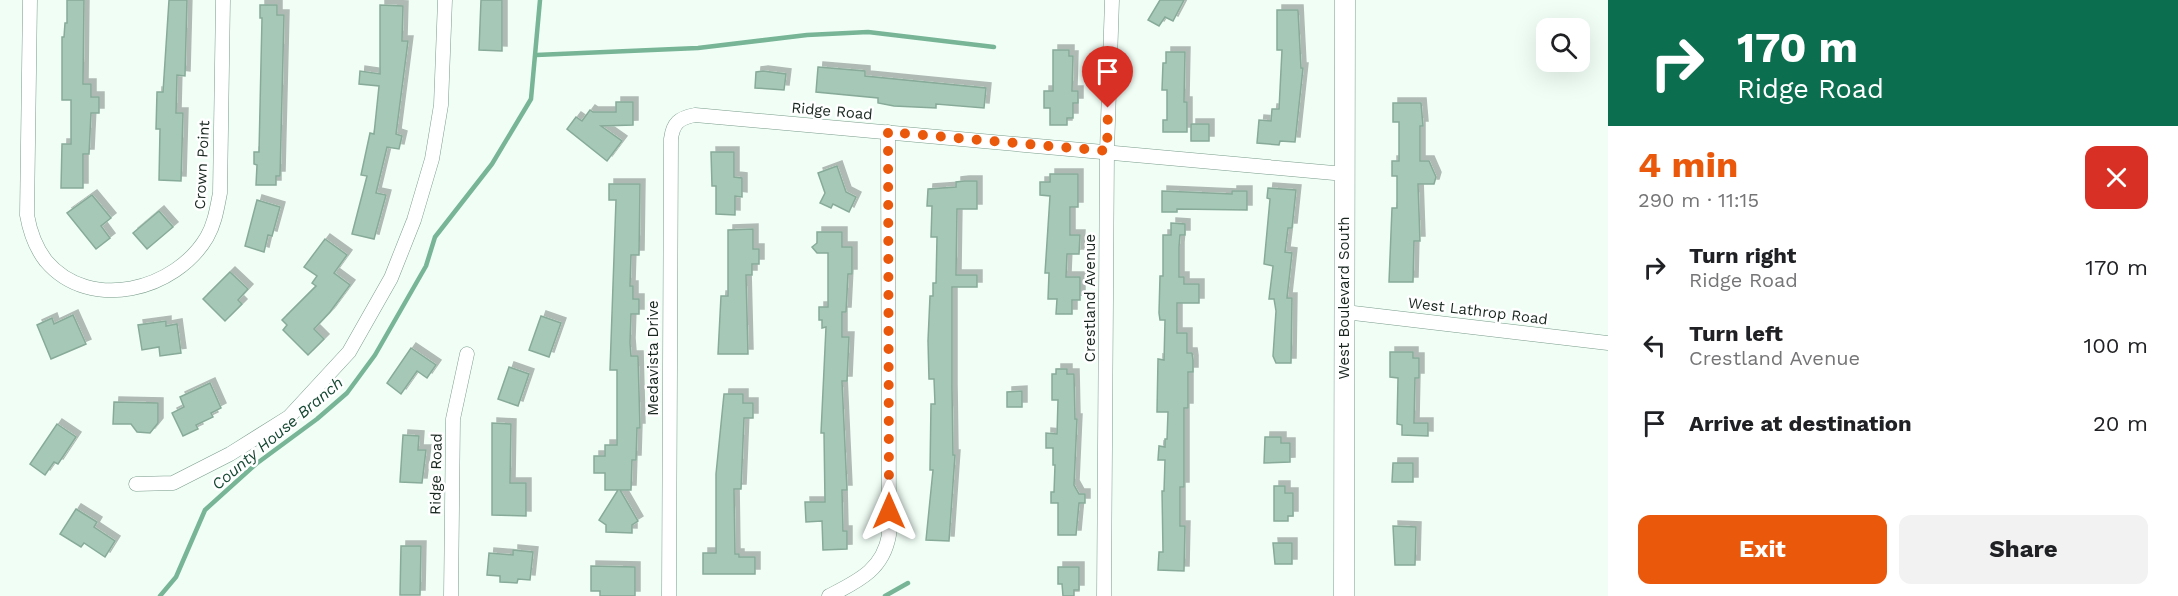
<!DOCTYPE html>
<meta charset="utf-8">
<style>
body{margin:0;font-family:"Work Sans",sans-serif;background:#f2f2f2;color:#202124;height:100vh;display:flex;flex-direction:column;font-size:22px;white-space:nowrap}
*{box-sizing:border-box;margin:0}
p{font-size:20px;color:#757577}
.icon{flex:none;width:33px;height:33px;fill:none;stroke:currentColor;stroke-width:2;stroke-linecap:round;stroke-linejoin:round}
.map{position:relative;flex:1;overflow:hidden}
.panel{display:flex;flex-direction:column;background:#fff;width:570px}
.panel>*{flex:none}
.top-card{background:#0b6e4f;color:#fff;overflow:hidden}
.controls{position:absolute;left:1536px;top:18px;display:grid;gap:12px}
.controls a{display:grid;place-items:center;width:54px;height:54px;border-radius:12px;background:#fff;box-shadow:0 6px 24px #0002;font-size:30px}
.pin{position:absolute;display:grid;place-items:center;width:51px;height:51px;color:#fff;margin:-62px -26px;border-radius:50% 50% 50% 0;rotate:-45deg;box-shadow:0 0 6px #0007}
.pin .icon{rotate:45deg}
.me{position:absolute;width:66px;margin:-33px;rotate:0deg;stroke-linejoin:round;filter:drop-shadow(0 0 4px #0008)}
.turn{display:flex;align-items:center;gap:21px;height:126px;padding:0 30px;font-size:27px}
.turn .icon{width:78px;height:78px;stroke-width:2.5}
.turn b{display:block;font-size:42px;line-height:51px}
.round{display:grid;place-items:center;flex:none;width:63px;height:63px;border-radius:12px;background:#f2f2f2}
.summary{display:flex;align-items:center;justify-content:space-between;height:102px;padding:0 30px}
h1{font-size:36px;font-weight:700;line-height:45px;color:#ea580c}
.cta{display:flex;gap:12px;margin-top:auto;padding:12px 30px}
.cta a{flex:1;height:69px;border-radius:12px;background:#ea580c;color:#fff;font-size:24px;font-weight:700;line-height:69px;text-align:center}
.cta a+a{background:#f2f2f2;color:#202124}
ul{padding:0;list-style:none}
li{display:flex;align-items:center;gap:18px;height:78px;padding:0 30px}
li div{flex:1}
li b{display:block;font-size:22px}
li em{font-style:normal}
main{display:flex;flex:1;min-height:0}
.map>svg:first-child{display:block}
</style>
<main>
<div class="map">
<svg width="1608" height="596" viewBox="0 0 1608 596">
<defs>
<filter id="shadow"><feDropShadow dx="5" dy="-5" stdDeviation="0" flood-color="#0004"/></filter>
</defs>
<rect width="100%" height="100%" fill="#f0fef6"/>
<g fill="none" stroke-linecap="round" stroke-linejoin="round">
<g stroke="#77b596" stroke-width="4.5">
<polyline points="536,55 698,48 807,35 868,32 994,47"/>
<polyline points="160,596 176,577 205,510 256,464 317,419 347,393 375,355 426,266 435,237 492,164 531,99 540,0"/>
<polyline points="885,596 908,583"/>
</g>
</g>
<g fill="#a5c9b6" stroke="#88ab99" stroke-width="1.5" filter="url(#shadow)">
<polygon points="67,0 84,0 83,84 91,84 91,97 99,97 99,113 91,113 89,154 83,154 83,188 61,188 62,144 71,144 71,100 62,100 62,37 64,37 65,23 67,23"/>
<polygon points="169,0 187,0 185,76 177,75 176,113 183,113 181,181 159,180 160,129 156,129 157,92 163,92"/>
<polygon points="481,0 502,0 502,51 479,50"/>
<polygon points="1160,0 1184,0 1173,21 1165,17 1159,26 1148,20"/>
<polygon points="260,5 277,5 277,15 284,15 280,176 276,176 276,185 256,185 257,165 254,164 254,152 259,152 262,18 260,18"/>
<polygon points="380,5 403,6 402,41 408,41 396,134 402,136 399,149 387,147 376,193 386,195 374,239 352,234 367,176 361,175 370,133 374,134 379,86 359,84 360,71 380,74"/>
<polygon points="1277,10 1298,10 1301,68 1303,68 1295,142 1280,141 1279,145 1257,143 1259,120 1271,121 1272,109 1279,109 1282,50 1277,50"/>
<polygon points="1053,50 1069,50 1069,56 1073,56 1072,91 1078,91 1078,103 1073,103 1073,118 1067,118 1067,125 1050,125 1050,108 1044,108 1044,91 1053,91"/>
<polygon points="1166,52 1185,52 1184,102 1187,102 1187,132 1163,132 1163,120 1167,120 1167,90 1162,90 1163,63 1166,63"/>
<polygon points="818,67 865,71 865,76 986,88 984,108 936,104 936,108 894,106 878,103 878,98 816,92"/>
<polygon points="763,71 786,74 784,90 755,88 756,72"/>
<polygon points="616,102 633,102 633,125 601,126 622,141 607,161 567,129 576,117 582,121 590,110 593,112 616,112"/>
<polygon points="1393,103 1421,103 1423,126 1420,126 1420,161 1429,161 1436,177 1434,184 1418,184 1420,241 1414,241 1413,282 1389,282 1392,208 1397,208 1397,176 1392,176 1392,161 1399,161 1399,122 1393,122"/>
<rect x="1191" y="124" width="18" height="17"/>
<polygon points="711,152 734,152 734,177 742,178 742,197 735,196 735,215 716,214 716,186 712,186"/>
<polygon points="837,166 846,192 856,197 849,212 833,204 831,208 820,203 825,193 818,173"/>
<polygon points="1050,174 1078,174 1078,207 1070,207 1070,235 1080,235 1079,254 1067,254 1066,277 1080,277 1080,300 1072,300 1072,314 1056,314 1057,299 1048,299 1049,273 1045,273 1050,196 1040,195 1040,182 1050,182"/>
<polygon points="964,181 977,181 977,209 957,209 956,275 977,275 977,287 952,287 952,389 953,455 955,455 949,541 926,540 933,470 930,470 931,404 935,404 934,379 929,379 928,341 930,296 933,296 933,283 936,283 937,237 931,237 932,206 927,206 928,189 956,187 956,182"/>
<polygon points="609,184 640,184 639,255 631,255 630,286 633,286 633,299 639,299 639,314 631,314 630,343 631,356 638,356 640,428 637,428 636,460 632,460 631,490 620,490 638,521 632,525 632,533 606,532 606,525 599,520 618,490 605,490 605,473 594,473 594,456 605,456 605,445 617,445 617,370 610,370 616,200 609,200"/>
<polygon points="1268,188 1296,190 1292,228 1288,228 1285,252 1292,253 1287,298 1292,298 1291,363 1276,363 1273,356 1276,311 1274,299 1269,299 1273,266 1264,264 1270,199 1267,198"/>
<polygon points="1162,191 1232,194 1232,191 1247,191 1247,210 1177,209 1177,212 1162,212"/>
<polygon points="92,195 111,218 101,226 110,238 96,249 67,213"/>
<polygon points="257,200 280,207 272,236 268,235 264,252 245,246"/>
<polygon points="159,211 173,227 147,249 133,233"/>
<polygon points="1171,223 1185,224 1185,235 1180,235 1179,247 1179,277 1184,277 1184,284 1199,284 1199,303 1177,303 1177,333 1187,333 1187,353 1192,353 1193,360 1193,372 1188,372 1188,408 1184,408 1184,487 1180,487 1180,526 1185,526 1184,571 1158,570 1159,552 1163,552 1162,491 1164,491 1165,460 1158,460 1159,446 1165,447 1165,439 1167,439 1168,412 1157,412 1158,359 1164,360 1165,320 1160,320 1159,313 1160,276 1163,276 1163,235 1171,235"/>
<polygon points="753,229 753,249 759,249 759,264 752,264 752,275 746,275 748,354 718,354 721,296 728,296 728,230"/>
<polygon points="817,232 842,232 842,247 852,247 852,274 848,274 846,312 842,312 842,337 849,337 847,381 842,381 847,490 842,490 843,531 847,531 847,549 823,550 822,521 806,522 805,502 825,502 824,433 821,433 826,327 822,328 822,320 819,320 819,307 828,307 828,253 817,253 812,247 817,243"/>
<polygon points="325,239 347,255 334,273 350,285 330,312 314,329 324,339 308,355 283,330 287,325 282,320 316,286 312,283 317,276 304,267"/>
<polygon points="230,272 248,289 238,300 242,304 225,321 203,299"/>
<polygon points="73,315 86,344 51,359 37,325 52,318 54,324"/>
<polygon points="541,316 561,323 549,357 529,350"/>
<polygon points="166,321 166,326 177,324 181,353 160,356 159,347 142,350 138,325"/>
<polygon points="411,348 436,365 427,378 417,371 401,394 387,383"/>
<polygon points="1390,352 1413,352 1413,358 1419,358 1419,378 1415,378 1414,423 1428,423 1428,436 1402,435 1402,425 1397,424 1398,378 1390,377"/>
<polygon points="509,367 529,374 518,406 498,399"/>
<polygon points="1056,369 1067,369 1067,374 1074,374 1075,419 1077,419 1074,485 1079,494 1085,494 1085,503 1079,503 1076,535 1058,535 1058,503 1051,503 1051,492 1054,492 1055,465 1053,465 1053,448 1046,448 1046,433 1057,434 1058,400 1052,400 1052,374 1056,374"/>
<polygon points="210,383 221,408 211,413 213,417 196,425 198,429 183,436 172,413 184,407 180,397"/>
<polygon points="1022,391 1022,407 1007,407 1007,392"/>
<polygon points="724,394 743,394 743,403 753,403 753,418 744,418 741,489 734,489 735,554 739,554 739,557 755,557 755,574 703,574 703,553 716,553 716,474"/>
<polygon points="114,402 158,403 158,423 150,433 137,432 131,424 113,424"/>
<polygon points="492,423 511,424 510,483 526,483 526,516 492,515"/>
<polygon points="57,424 76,437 58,464 54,462 45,475 30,464"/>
<polygon points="403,435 419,436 418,450 426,450 422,483 400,482"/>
<polygon points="1265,437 1281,437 1281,443 1290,443 1290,462 1264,463"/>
<polygon points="1393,463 1413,463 1413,482 1392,482"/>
<polygon points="1274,486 1285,486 1285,493 1293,493 1293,516 1288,516 1288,521 1274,521"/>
<polygon points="76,509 97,522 94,527 115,541 105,557 84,543 81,547 60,534"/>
<polygon points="1393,526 1416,527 1415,565 1395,565"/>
<polygon points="1273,543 1292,543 1292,564 1275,564"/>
<polygon points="401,546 421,546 420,595 400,595"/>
<polygon points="513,550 533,552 530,580 518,579 517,583 500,582 500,576 487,575 489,553 513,555"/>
<polygon points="591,566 635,567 635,596 600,596 600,591 591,591"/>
<polygon points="1058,567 1079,567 1079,590 1074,590 1074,596 1063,596 1062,584 1058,584"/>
</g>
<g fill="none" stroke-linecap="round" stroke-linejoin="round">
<defs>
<g id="street">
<path d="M30,0L27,215C30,232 35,247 46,261C90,313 176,290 207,237C215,223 217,208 220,193L223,0"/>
<polyline points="1345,312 1608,343"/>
<polyline points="136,484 173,483 230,454 289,417 349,352 391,278 414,220 432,159 441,105 445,0"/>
<polyline points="451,596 453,419 467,354"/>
<path d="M669,596L671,139C673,123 679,118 695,115L1345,174"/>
<path d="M829,596C858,581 883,570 889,535L888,132"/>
<polyline points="1104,596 1107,151 1112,0"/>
</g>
<polyline id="secondary" points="1344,596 1345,0"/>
</defs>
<use href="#street" stroke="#7a9c8b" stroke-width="15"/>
<use href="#secondary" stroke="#7a9c8b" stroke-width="21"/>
<use href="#street" stroke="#fff" stroke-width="14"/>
<use href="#secondary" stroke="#fff" stroke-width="20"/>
</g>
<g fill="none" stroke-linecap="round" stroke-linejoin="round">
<polyline stroke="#ea580c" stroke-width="10" stroke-dasharray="0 18" points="889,511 888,132 1107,151 1108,108"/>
</g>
<g text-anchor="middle" stroke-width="5" stroke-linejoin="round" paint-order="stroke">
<g font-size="15" fill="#18261f" stroke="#fff">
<text transform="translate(832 111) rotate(5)" y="5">Ridge Road</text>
<text transform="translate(202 165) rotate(-87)" y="5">Crown Point</text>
<text transform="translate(1090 298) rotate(-90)" y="5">Crestland Avenue</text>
<text transform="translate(1344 298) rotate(-90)" y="5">West Boulevard South</text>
<text transform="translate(1478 311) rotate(7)" y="5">West Lathrop Road</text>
<text transform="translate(653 358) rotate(-90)" y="5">Medavista Drive</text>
<text transform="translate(436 474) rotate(-89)" y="5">Ridge Road</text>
</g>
<g font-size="16" font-style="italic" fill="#144732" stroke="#fff">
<text transform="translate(277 433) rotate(-40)" y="6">County House Branch</text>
</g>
</g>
</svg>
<div class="controls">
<a><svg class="icon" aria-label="search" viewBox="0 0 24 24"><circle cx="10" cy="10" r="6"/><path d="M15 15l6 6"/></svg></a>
</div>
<div class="pin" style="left:1108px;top:108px;background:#d93025"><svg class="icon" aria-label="arrive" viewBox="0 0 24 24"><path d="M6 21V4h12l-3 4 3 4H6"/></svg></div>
<svg class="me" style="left:889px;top:511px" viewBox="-20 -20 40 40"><path d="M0-17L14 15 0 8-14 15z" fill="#ea580c" stroke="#fff" stroke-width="4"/></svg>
</div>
<section class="panel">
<div class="top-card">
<div class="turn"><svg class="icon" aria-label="right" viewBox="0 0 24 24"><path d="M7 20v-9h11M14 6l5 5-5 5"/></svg><div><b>170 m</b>Ridge Road</div></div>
</div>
<div class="summary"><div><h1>4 min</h1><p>290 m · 11:15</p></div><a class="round" style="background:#d93025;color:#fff"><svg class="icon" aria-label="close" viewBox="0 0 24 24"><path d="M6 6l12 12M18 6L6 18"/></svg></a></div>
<ul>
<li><svg class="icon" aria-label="right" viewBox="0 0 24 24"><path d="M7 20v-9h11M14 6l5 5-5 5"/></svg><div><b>Turn right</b><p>Ridge Road</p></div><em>170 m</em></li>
<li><svg class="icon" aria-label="left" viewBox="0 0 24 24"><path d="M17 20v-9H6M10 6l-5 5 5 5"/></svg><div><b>Turn left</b><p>Crestland Avenue</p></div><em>100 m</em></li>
<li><svg class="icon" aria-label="arrive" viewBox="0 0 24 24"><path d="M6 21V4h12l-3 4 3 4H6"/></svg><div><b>Arrive at destination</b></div><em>20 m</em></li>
</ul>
<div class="cta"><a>Exit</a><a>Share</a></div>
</section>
</main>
